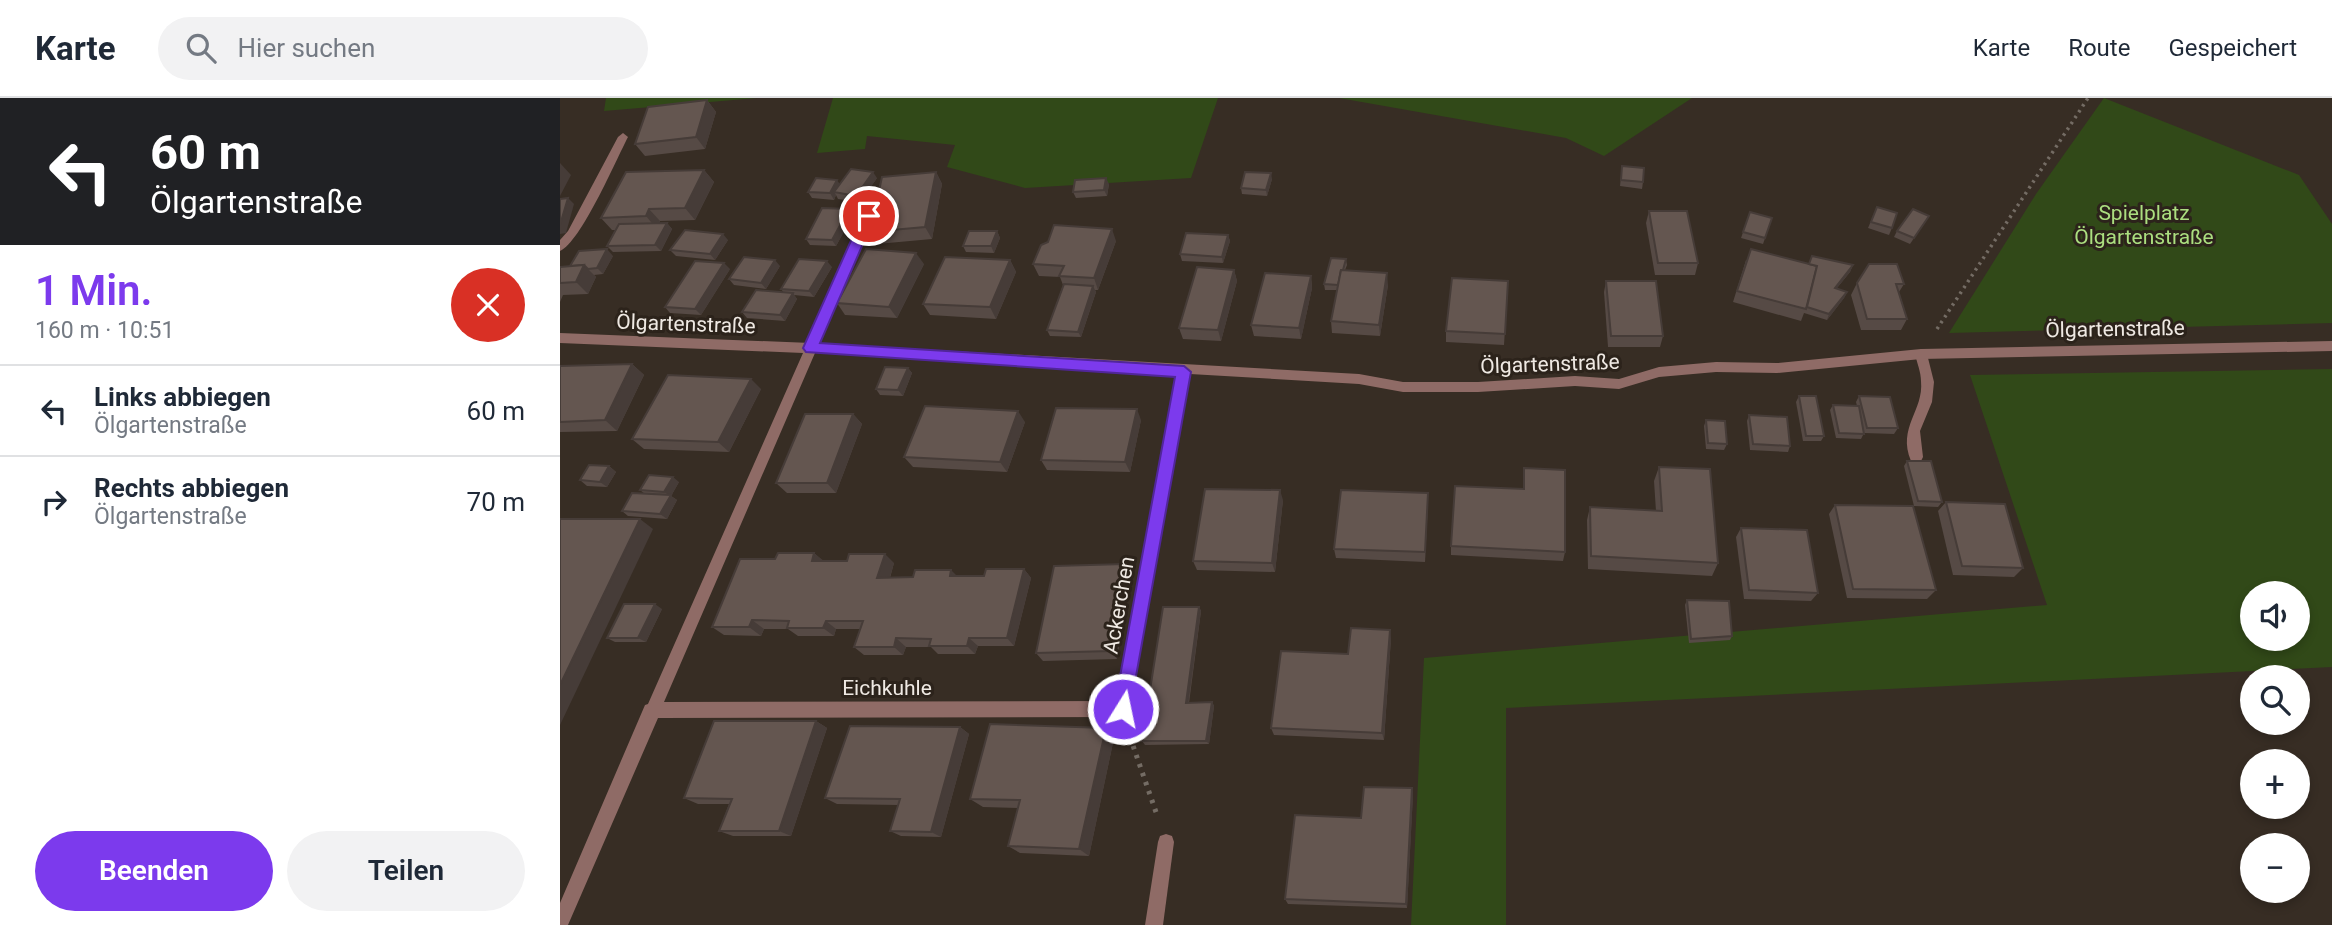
<!DOCTYPE html>
<html lang="de">
<meta charset="utf-8">
<style>
body{margin:0;font-family:Roboto,sans-serif;background:#f2f2f3;color:#1f2937;height:100vh;display:flex;flex-direction:column;font-size:26px;white-space:nowrap}
*{box-sizing:border-box;margin:0}
p{font-size:23px;color:#747a83}
.icon{flex:none;width:38px;height:38px;fill:none;stroke:currentColor;stroke-width:2;stroke-linecap:round;stroke-linejoin:round}
.map{position:relative;flex:1;overflow:hidden}
.side{display:flex;flex-direction:column;background:#fff;width:560px}
.side>*{flex:none}
.banner{background:#202124;color:#fff;overflow:hidden}
.controls{position:absolute;left:1680px;top:483px;display:grid;gap:14px}
.controls a{display:grid;place-items:center;width:70px;height:70px;border-radius:50%;background:#fff;box-shadow:0 4px 10px #0003;font-size:35px}
.pin{position:absolute;display:grid;place-items:center;width:60px;height:60px;color:#fff;margin:-30px;border:4px solid #fff;border-radius:50%;box-shadow:0 2px 7px #0007}
.me{position:absolute;width:77px;margin:-38px;rotate:10deg;stroke-linejoin:round;filter:drop-shadow(0 0 5px #0008)}
.turn{display:flex;align-items:center;gap:24px;height:147px;padding:0 35px;font-size:32px}
.turn .icon{width:91px;height:91px;stroke-width:2.5}
.turn b{display:block;font-size:49px;line-height:60px}
.round{display:grid;place-items:center;flex:none;width:74px;height:74px;border-radius:37px;background:#f2f2f3}
.overview{display:flex;align-items:center;justify-content:space-between;height:119px;padding:0 35px}
h1{font-size:42px;font-weight:600;line-height:52px;color:#7c3aed}
.action{display:flex;gap:14px;margin-top:auto;padding:14px 35px}
.action a{flex:1;height:80px;border-radius:42px;background:#7c3aed;color:#fff;font-size:28px;font-weight:600;line-height:80px;text-align:center}
.action a+a{background:#f2f2f3;color:#1f2937}
ul{padding:0;list-style:none}
li{display:flex;align-items:center;gap:21px;height:91px;padding:0 35px;border-top:2px solid #e0e1e3}
li div{flex:1}
li b{display:block;font-size:26px}
li em{font-style:normal}
header{display:flex;align-items:center;gap:42px;box-sizing:border-box;height:98px;padding:0 35px;background:#fff;border-bottom:2px solid #e0e1e3}
header strong{font-size:33px}
nav{display:flex;gap:38px;margin-inline-start:auto;font-size:24px}
.search{width:490px;height:63px;background:#f2f2f3;display:flex;align-items:center;gap:18px;box-sizing:border-box;padding:0 24px;border-radius:38px;color:#747a83;font-size:26px}
main{display:flex;flex:1;min-height:0}
.map>svg:first-child{display:block}
</style>
<header>
<strong>Karte</strong>
<div class="search"><svg class="icon" aria-label="search" viewBox="0 0 24 24"><circle cx="10" cy="10" r="6"/><path d="M15 15l6 6"/></svg>Hier suchen</div>
<nav><a>Karte</a><a>Route</a><a>Gespeichert</a></nav>
</header>
<main>
<section class="side">
<div class="banner">
<div class="turn"><svg class="icon" aria-label="left" viewBox="0 0 24 24"><path d="M17 20v-9H6M10 6l-5 5 5 5"/></svg><div><b>60 m</b>Ölgartenstraße</div></div>
</div>
<div class="overview"><div><h1>1 Min.</h1><p>160 m · 10:51</p></div><a class="round" style="background:#d93025;color:#fff"><svg class="icon" aria-label="close" viewBox="0 0 24 24"><path d="M6 6l12 12M18 6L6 18"/></svg></a></div>
<ul>
<li><svg class="icon" aria-label="left" viewBox="0 0 24 24"><path d="M17 20v-9H6M10 6l-5 5 5 5"/></svg><div><b>Links abbiegen</b><p>Ölgartenstraße</p></div><em>60 m</em></li>
<li><svg class="icon" aria-label="right" viewBox="0 0 24 24"><path d="M7 20v-9h11M14 6l5 5-5 5"/></svg><div><b>Rechts abbiegen</b><p>Ölgartenstraße</p></div><em>70 m</em></li>
</ul>
<div class="action"><a>Beenden</a><a>Teilen</a></div>
</section>
<div class="map">
<svg width="1772" height="827" viewBox="0 0 1772 827">
<rect width="100%" height="100%" fill="#372d24"/>
<g fill="#314918" fill-rule="evenodd">
<polygon points="46,0 197,0 44,13"/>
<polygon points="273,0 658,0 631,80 465,90 387,69 395,47 307,38 305,51 257,55"/>
<polygon points="779,0 1132,0 1044,58 1006,40"/>
<polygon points="1544,0 1739,77 1772,126 1772,225 1389,235 1476,96"/>
<path d="M1772,271V569L946,610V827H851L864,560L1487,507L1410,277ZM1692,495H1738V541H1692Z"/>
</g>
<g fill="none" stroke-linecap="round" stroke-linejoin="round">
<polyline stroke="#746c64" stroke-width="3.5" stroke-dasharray="2.5 4.5" stroke-linecap="butt" points="1377,231 1528,0"/>
<polyline stroke="#746c64" stroke-width="5" stroke-dasharray="3.5 6" stroke-linecap="butt" points="570,639 597,717"/>
<g fill="#8f6b66" fill-rule="evenodd">
<path d="M63,35L68,39C56,62 21,144 0,153V142L8,133L58,39Z"/>
<polygon points="319,92 325,96 257,250 251,255 247,253 245,250 313,96"/>
<path d="M1361,251L1367,256L1374,284L1372,304L1360,333L1363,359L1361,363H1351C1337,329 1364,313 1361,283C1361,274 1357,265 1355,256Z"/>
</g>
<g fill="#8f6b66" fill-rule="evenodd">
<path d="M0,235L251,245L799,276L843,284H918L1015,278L1059,281L1099,269L1156,264L1217,265L1361,251L1772,243V253L1361,261L1217,275L1156,274L1099,279L1059,291L1015,288L918,294H843L799,286L630,276L569,616L563,619L98,620L8,827H0V805L85,607L88,606L243,255L0,245ZM255,255L617,276L557,603L104,604Z"/>
<polygon points="606,736 612,738 614,744 603,827 585,827 598,744 600,738"/>
</g>
</g>
<g fill="#564a45">
<polygon points="147,2 156,14 145,51 85,58 75,46"/>
<polygon points="1062,68 1083,84 1082,91 1060,88"/>
<polygon points="144,72 154,84 135,122 100,123 99,125 107,125 112,131 101,153 53,154 47,148 56,132 52,132 41,120"/>
<polygon points="376,74 382,86 372,141 317,146 310,134"/>
<polygon points="317,80 300,104 278,101 276,97 274,102 252,100 248,94 280,86"/>
<polygon points="712,81 707,98 682,96 681,90"/>
<polygon points="549,86 547,98 516,100 513,94"/>
<polygon points="1317,109 1332,130 1329,137 1308,130"/>
<polygon points="289,111 293,117 276,148 250,147 246,141"/>
<polygon points="1089,113 1138,165 1135,177 1095,177 1086,125"/>
<polygon points="1190,114 1212,120 1203,146 1181,140"/>
<polygon points="1369,118 1350,146 1334,139 1337,133"/>
<polygon points="437,133 440,140 434,155 406,154 403,148"/>
<polygon points="668,137 670,143 663,165 622,163 620,156"/>
<polygon points="168,142 155,162 116,158 110,152"/>
<polygon points="556,143 538,192 535,192 536,194 521,239 490,238 487,232 503,187 500,179 479,178 473,166"/>
<polygon points="53,158 43,176 34,177 36,179 28,196 3,197 0,204 0,169 10,168"/>
<polygon points="786,161 787,167 785,172 828,187 820,238 772,235 771,223 777,192 765,192 764,186"/>
<polygon points="450,162 456,174 436,221 370,217 363,206"/>
<polygon points="1186,162 1249,166 1293,167 1290,174 1277,190 1287,194 1284,200 1267,222 1244,215 1241,223 1173,204"/>
<polygon points="364,166 337,220 285,217 277,205"/>
<polygon points="220,168 206,191 174,187 169,181"/>
<polygon points="272,169 254,199 234,197 237,201 225,223 187,220 182,214 224,195 221,191"/>
<polygon points="170,171 141,217 110,215 105,209"/>
<polygon points="674,172 677,183 661,243 623,241 619,230"/>
<polygon points="751,178 752,190 741,241 694,238 691,227"/>
<polygon points="948,183 944,247 886,244 886,233"/>
<polygon points="1046,183 1103,238 1100,249 1048,249 1044,194"/>
<polygon points="1297,185 1344,186 1339,194 1347,221 1341,232 1301,232 1291,197"/>
<polygon points="72,266 84,277 57,333 0,334 0,268"/>
<polygon points="348,270 352,275 343,298 320,297 316,291"/>
<polygon points="201,291 169,354 84,351 72,341"/>
<polygon points="1239,298 1264,338 1261,343 1243,343 1236,304"/>
<polygon points="1299,298 1338,330 1334,336 1304,335 1301,341 1276,340 1270,312 1273,307 1297,308 1296,304"/>
<polygon points="293,316 302,326 276,395 227,395 216,385"/>
<polygon points="1189,317 1230,348 1228,354 1190,352 1187,323"/>
<polygon points="581,322 570,374 487,372 481,362"/>
<polygon points="1146,322 1167,346 1164,352 1146,351 1144,328"/>
<polygon points="465,324 447,374 353,369 344,359"/>
<polygon points="1347,363 1382,404 1378,409 1354,408 1344,368"/>
<polygon points="49,368 56,374 47,389 27,388 20,382"/>
<polygon points="1099,369 1158,465 1152,478 1028,471 1027,422 1030,409 1096,413 1094,383"/>
<polygon points="964,370 1005,454 1003,463 891,457 891,448 963,391"/>
<polygon points="119,384 111,398 117,402 107,421 68,418 62,413 85,396 80,392"/>
<polygon points="723,402 715,474 637,472 633,463"/>
<polygon points="1386,404 1463,470 1454,479 1393,477 1378,413"/>
<polygon points="868,405 865,464 776,460 774,451"/>
<polygon points="1275,407 1376,492 1367,501 1287,500 1269,416"/>
<polygon points="1181,430 1258,495 1251,503 1184,501 1176,439"/>
<polygon points="254,455 263,463 334,465 330,480 424,478 464,471 471,480 454,548 418,548 415,556 378,556 371,549 346,549 343,557 304,557 294,549 300,531 276,531 274,538 238,538 228,531 204,531 201,538 164,537 152,529 215,461"/>
<polygon points="570,475 557,561 483,563 476,555"/>
<polygon points="1127,502 1172,538 1170,542 1129,545 1125,507"/>
<polygon points="639,509 641,513 629,605 652,604 654,608 649,646 585,647 582,643"/>
<polygon points="102,511 86,544 55,544 47,540"/>
<polygon points="831,540 824,642 714,637 711,630"/>
<polygon points="256,623 267,630 231,738 173,738 159,733 169,706 138,706 124,700"/>
<polygon points="400,629 409,636 381,739 341,738 330,733 338,707 277,706 265,700"/>
<polygon points="554,640 529,758 460,755 448,748 458,710 423,709 410,701"/>
<polygon points="852,690 853,696 847,810 728,806 725,801 801,720"/>
</g>
<g fill="#463c38">
<polygon points="147,2 156,14 145,51 136,39"/>
<polygon points="0,65 11,77 0,98"/>
<polygon points="144,72 154,84 135,122 125,110"/>
<polygon points="313,74 317,80 300,104 296,98"/>
<polygon points="376,74 382,86 372,141 365,129"/>
<polygon points="711,75 712,81 707,98 706,92"/>
<polygon points="546,80 549,86 547,98 544,92"/>
<polygon points="277,82 281,88 274,94 276,97 274,102 270,95"/>
<polygon points="8,100 14,106 6,135 0,136 0,127"/>
<polygon points="89,111 100,123 96,130 86,118"/>
<polygon points="289,111 293,117 276,148 272,142"/>
<polygon points="107,125 112,131 101,153 95,147"/>
<polygon points="552,131 556,143 538,192 534,180"/>
<polygon points="437,133 440,140 434,155 431,148"/>
<polygon points="163,136 168,142 155,162 150,156"/>
<polygon points="668,137 670,143 663,165 662,159"/>
<polygon points="47,151 53,158 43,176 37,170"/>
<polygon points="356,155 364,166 337,220 329,209"/>
<polygon points="215,162 220,168 206,191 201,185"/>
<polygon points="450,162 456,174 436,221 430,209"/>
<polygon points="267,163 272,169 254,199 249,193"/>
<polygon points="164,165 170,171 141,217 135,211"/>
<polygon points="24,167 36,179 28,196 16,184"/>
<polygon points="1293,167 1290,174 1272,196 1275,190"/>
<polygon points="674,172 677,183 661,243 658,232"/>
<polygon points="827,175 828,187 820,238 819,227"/>
<polygon points="751,178 752,190 741,241 739,230"/>
<polygon points="533,188 536,194 521,239 518,234"/>
<polygon points="1287,194 1284,200 1267,222 1269,216"/>
<polygon points="233,195 237,201 225,223 220,217"/>
<polygon points="72,266 84,277 57,333 45,322"/>
<polygon points="348,270 352,275 343,298 338,292"/>
<polygon points="191,281 201,291 169,354 158,344"/>
<polygon points="577,311 581,322 570,374 565,364"/>
<polygon points="458,313 465,324 447,374 440,364"/>
<polygon points="293,316 302,326 276,395 267,385"/>
<polygon points="49,368 56,374 47,389 40,384"/>
<polygon points="113,379 119,384 111,398 117,402 107,421 100,416 110,398 104,394"/>
<polygon points="720,392 723,402 715,474 712,465"/>
<polygon points="868,395 868,405 865,464 865,454"/>
<polygon points="80,421 93,431 0,627 0,587"/>
<polygon points="254,455 265,464 252,463"/>
<polygon points="325,456 334,465 327,489 317,480"/>
<polygon points="565,466 570,475 557,561 551,553"/>
<polygon points="464,471 471,480 454,548 447,540"/>
<polygon points="391,472 400,481 390,478"/>
<polygon points="95,506 102,511 86,544 78,540"/>
<polygon points="639,509 641,513 628,608 626,605"/>
<polygon points="192,522 204,531 201,538 189,529"/>
<polygon points="266,523 276,531 274,538 263,530"/>
<polygon points="830,532 831,540 824,642 822,635"/>
<polygon points="336,540 346,549 343,557 334,549"/>
<polygon points="409,540 418,548 415,556 407,548"/>
<polygon points="652,604 654,608 649,646 646,643"/>
<polygon points="256,623 267,630 231,738 219,733"/>
<polygon points="400,629 409,636 381,739 371,734"/>
<polygon points="546,630 554,640 529,758 519,751"/>
<polygon points="852,690 853,696 847,810 846,806"/>
</g>
<g fill="#645650" stroke="#463c38" stroke-width="2">
<polygon points="147,2 136,39 75,46 88,9"/>
<polygon points="1062,68 1084,70 1083,84 1061,82"/>
<polygon points="291,71 313,74 296,98 274,94"/>
<polygon points="144,72 125,110 89,111 86,118 41,120 66,74"/>
<polygon points="376,74 365,129 310,134 322,79"/>
<polygon points="685,74 711,75 706,92 681,90"/>
<polygon points="256,80 277,82 270,95 248,94"/>
<polygon points="546,80 544,92 513,94 515,82"/>
<polygon points="8,100 0,127 0,101"/>
<polygon points="1317,109 1337,115 1332,130 1311,124"/>
<polygon points="262,110 289,111 272,142 246,141"/>
<polygon points="1353,111 1369,118 1354,140 1337,133"/>
<polygon points="1089,113 1127,113 1138,165 1098,165"/>
<polygon points="1190,114 1212,120 1205,140 1183,134"/>
<polygon points="107,125 95,147 47,148 59,126"/>
<polygon points="494,127 552,131 534,180 499,178 504,168 473,166 481,147 488,144"/>
<polygon points="125,132 163,136 150,156 110,152"/>
<polygon points="409,133 437,133 431,148 403,148"/>
<polygon points="626,135 668,137 662,159 620,156"/>
<polygon points="47,151 37,170 28,171 24,167 10,168 19,153"/>
<polygon points="306,151 356,155 329,209 277,205"/>
<polygon points="1191,151 1257,168 1246,211 1177,193"/>
<polygon points="1252,158 1293,167 1275,190 1287,194 1269,216 1247,209 1257,168 1249,166"/>
<polygon points="184,159 215,162 201,185 169,181"/>
<polygon points="385,159 450,162 430,209 363,206"/>
<polygon points="771,160 786,161 783,172 781,172 778,187 764,186"/>
<polygon points="239,161 267,163 249,193 221,191"/>
<polygon points="135,163 164,165 135,211 105,209"/>
<polygon points="1309,166 1337,166 1344,186 1336,186 1347,221 1307,221 1297,185"/>
<polygon points="24,167 16,184 0,185 0,169"/>
<polygon points="637,169 674,172 658,232 619,230"/>
<polygon points="781,172 827,175 819,227 771,223"/>
<polygon points="705,175 751,178 739,230 691,227"/>
<polygon points="892,180 948,183 945,236 886,233"/>
<polygon points="1046,183 1096,183 1103,238 1051,238"/>
<polygon points="504,186 533,188 518,234 487,232"/>
<polygon points="196,192 233,195 220,217 182,214"/>
<polygon points="72,266 45,322 0,324 0,268"/>
<polygon points="325,269 348,270 338,292 316,291"/>
<polygon points="108,277 191,281 158,344 72,341"/>
<polygon points="1239,298 1256,298 1264,338 1246,338"/>
<polygon points="1299,298 1330,299 1338,330 1307,330"/>
<polygon points="1273,307 1299,308 1304,336 1279,335"/>
<polygon points="365,308 458,313 440,364 344,359"/>
<polygon points="496,310 577,311 565,364 481,362"/>
<polygon points="245,316 293,316 267,385 216,385"/>
<polygon points="1189,317 1227,319 1230,348 1193,346"/>
<polygon points="1146,322 1165,323 1167,346 1148,345"/>
<polygon points="1347,363 1371,363 1382,404 1358,403"/>
<polygon points="29,367 49,368 40,384 20,382"/>
<polygon points="1099,369 1150,371 1158,465 1031,458 1030,409 1102,413"/>
<polygon points="964,370 1005,372 1005,454 891,448 895,388 964,391"/>
<polygon points="89,377 113,379 104,394 80,392"/>
<polygon points="645,391 720,392 712,465 633,463"/>
<polygon points="781,392 868,395 865,454 774,451"/>
<polygon points="72,395 111,397 100,416 62,413"/>
<polygon points="1386,404 1445,406 1463,470 1402,468"/>
<polygon points="1275,407 1353,408 1376,492 1293,491"/>
<polygon points="0,421 80,421 0,587"/>
<polygon points="1181,430 1247,432 1258,495 1189,492"/>
<polygon points="218,455 254,455 252,463 287,463 289,456 325,456 317,480 353,479 355,472 391,472 390,478 424,478 426,471 464,471 447,540 409,540 407,548 369,548 371,541 336,540 334,549 294,549 303,523 266,523 263,530 227,530 229,523 192,522 189,529 152,529 180,461 215,461"/>
<polygon points="565,466 551,553 476,555 494,468"/>
<polygon points="1127,502 1169,503 1172,538 1131,541"/>
<polygon points="64,506 95,506 78,540 47,540"/>
<polygon points="603,509 639,509 626,605 652,604 646,643 582,643"/>
<polygon points="791,530 830,532 822,635 711,630 721,553 788,556"/>
<polygon points="154,623 256,623 219,733 159,733 172,701 124,700"/>
<polygon points="430,626 546,630 519,751 448,748 460,702 410,701"/>
<polygon points="290,628 400,629 371,734 330,733 340,701 265,700"/>
<polygon points="804,689 852,690 846,806 725,801 735,717 801,720"/>
</g>
<polygon fill="#7c3aed" stroke="#51269a" stroke-width="2" points="309,113 315,118 260,245 624,268 631,274 569,617 563,620 557,617 554,611 615,279 246,254 243,250 302,118"/>
<g text-anchor="middle" stroke-width="6" stroke-linejoin="round" paint-order="stroke">
<g font-size="21" fill="#abde7f" stroke="#2c231b">
<text x="1584" y="122">Spielplatz<tspan x="1584" dy="24">Ölgartenstraße</tspan></text>
</g>
<g font-size="21" fill="#efe9e3" stroke="#2c231b">
<text transform="translate(126 226) rotate(2)" y="7">Ölgartenstraße</text>
<text transform="translate(1555 231) rotate(-1)" y="7">Ölgartenstraße</text>
<text transform="translate(990 266) rotate(-2)" y="7">Ölgartenstraße</text>
<text transform="translate(559 507) rotate(-80)" y="7">Ackerchen</text>
<text x="327" y="597">Eichkuhle</text>
</g>
</g>
</svg>
<div class="controls">
<a><svg class="icon" aria-label="sound" viewBox="0 0 24 24"><path d="M4 9h4l5-4v14l-5-4H4zM17 9q2 3 0 6"/></svg></a>
<a><svg class="icon" aria-label="search" viewBox="0 0 24 24"><circle cx="10" cy="10" r="6"/><path d="M15 15l6 6"/></svg></a>
<a>+</a>
<a>−</a>
</div>
<div class="pin" style="left:309px;top:118px;background:#d93025"><svg class="icon" aria-label="arrive" viewBox="0 0 24 24"><path d="M6 21V4h12l-3 4 3 4H6"/></svg></div>
<svg class="me" style="left:563px;top:611px" viewBox="-20 -20 40 40"><circle r="17" fill="#7c3aed" stroke="#fff" stroke-width="3"/><path d="M0-11L8 9 0 5-8 9z" fill="#fff"/></svg>
</div>
</main>
